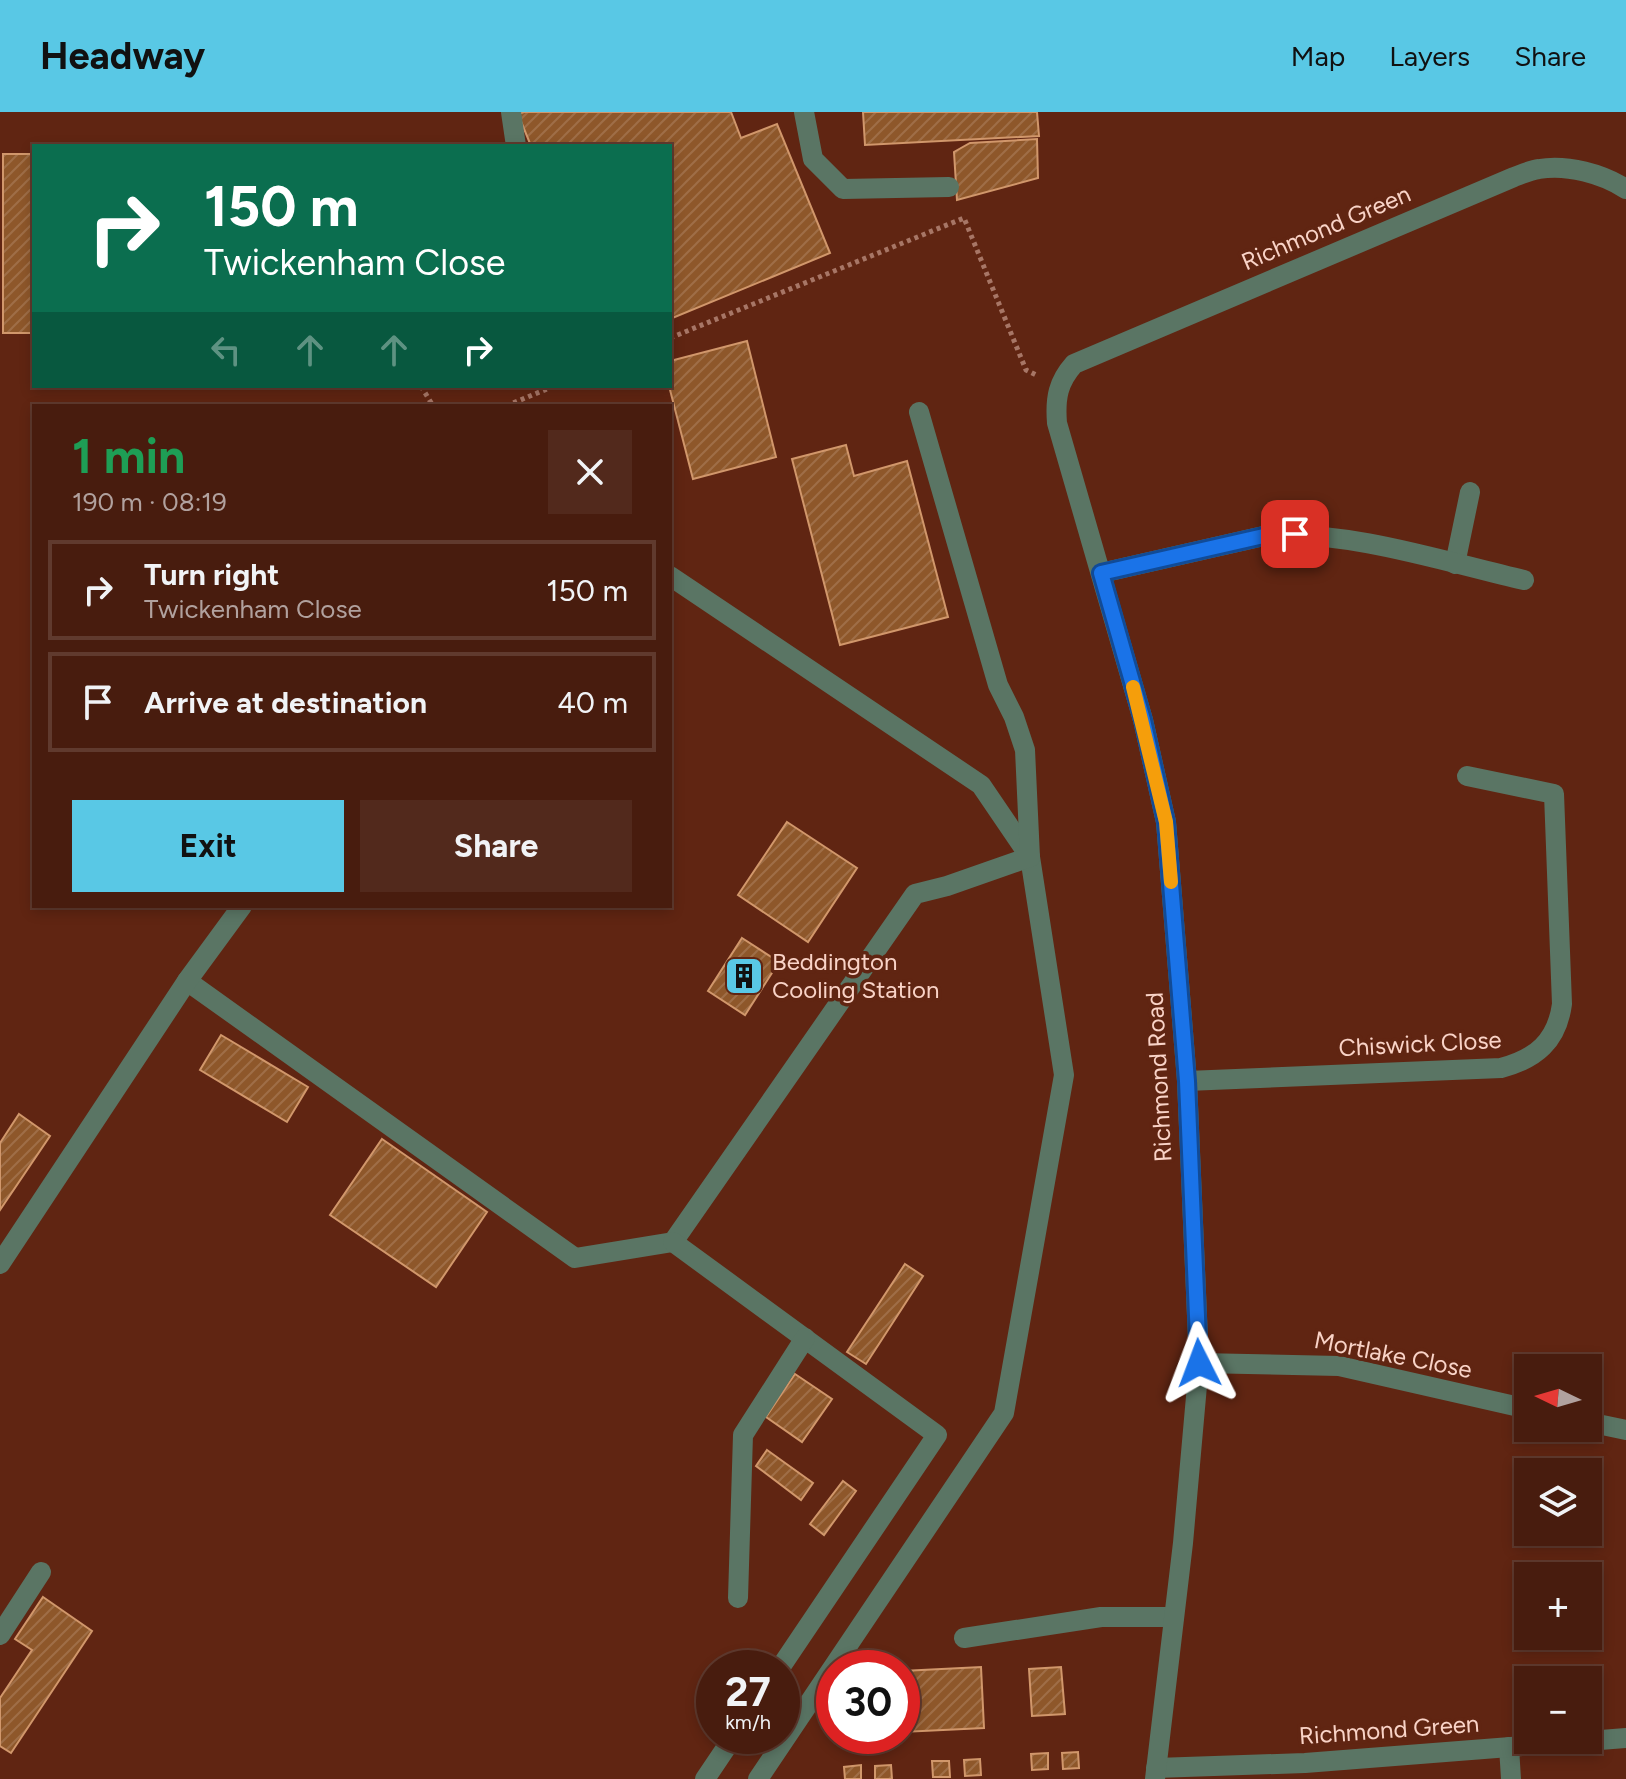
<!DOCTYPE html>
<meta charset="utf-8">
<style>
body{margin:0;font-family:Figtree,sans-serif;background:#52291c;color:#f1f3f6;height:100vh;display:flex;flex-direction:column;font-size:30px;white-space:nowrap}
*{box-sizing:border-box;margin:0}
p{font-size:26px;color:#b1a19e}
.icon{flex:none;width:44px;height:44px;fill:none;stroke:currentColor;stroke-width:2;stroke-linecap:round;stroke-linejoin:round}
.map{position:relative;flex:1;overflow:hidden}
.details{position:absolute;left:32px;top:292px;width:640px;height:504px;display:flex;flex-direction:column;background:#481c0e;border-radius:0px;box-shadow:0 4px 12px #0003,0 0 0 2px #603a2e}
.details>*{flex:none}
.banner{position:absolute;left:32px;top:32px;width:640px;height:244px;border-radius:0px;box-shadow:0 4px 12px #0003,0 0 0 2px #603a2e;background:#0b6e4f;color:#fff;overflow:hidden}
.needle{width:52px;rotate:275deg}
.tools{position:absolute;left:1514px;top:1242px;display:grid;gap:16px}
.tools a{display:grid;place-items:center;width:88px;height:88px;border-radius:0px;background:#481c0e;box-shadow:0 4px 12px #0003,0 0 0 2px #603a2e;font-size:40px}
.speed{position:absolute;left:696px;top:1538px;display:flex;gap:16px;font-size:40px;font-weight:700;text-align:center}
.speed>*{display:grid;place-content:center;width:104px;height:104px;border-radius:50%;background:#481c0e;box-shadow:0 4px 12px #0003,0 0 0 2px #603a2e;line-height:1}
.speed small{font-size:20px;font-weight:400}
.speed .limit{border:12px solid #d22;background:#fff;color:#111}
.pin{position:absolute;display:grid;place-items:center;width:68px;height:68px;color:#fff;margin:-34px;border-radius:16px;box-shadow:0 4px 12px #0006}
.me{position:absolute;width:88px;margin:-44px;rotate:357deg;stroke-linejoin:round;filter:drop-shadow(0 0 6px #0008)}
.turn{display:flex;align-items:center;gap:28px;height:168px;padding:0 40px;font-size:36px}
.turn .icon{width:104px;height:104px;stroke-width:2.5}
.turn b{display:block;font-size:56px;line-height:68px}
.lanes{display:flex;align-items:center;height:76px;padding:0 40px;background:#0003;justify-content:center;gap:40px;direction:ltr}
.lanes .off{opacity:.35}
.round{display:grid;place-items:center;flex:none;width:84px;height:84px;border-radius:0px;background:#52291c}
.headline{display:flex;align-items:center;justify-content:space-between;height:136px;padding:0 40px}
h1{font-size:48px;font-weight:700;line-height:60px;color:#1e9e55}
.action{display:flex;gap:16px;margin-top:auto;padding:16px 40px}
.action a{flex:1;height:92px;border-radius:0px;background:#59c8e5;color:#111;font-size:32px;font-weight:700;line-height:92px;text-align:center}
.action a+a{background:#52291c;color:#f1f3f6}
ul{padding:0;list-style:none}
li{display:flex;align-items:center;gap:24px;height:100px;margin:0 16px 12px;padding:0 24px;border:4px solid #603a2e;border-radius:0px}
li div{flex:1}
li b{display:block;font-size:30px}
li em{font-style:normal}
header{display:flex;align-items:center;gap:48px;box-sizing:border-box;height:112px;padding:0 40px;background:#59c8e5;color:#111}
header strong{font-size:38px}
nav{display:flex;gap:44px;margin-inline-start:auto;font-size:28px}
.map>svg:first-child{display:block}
</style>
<header>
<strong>Headway</strong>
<nav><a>Map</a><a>Layers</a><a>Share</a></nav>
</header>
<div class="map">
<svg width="1626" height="1667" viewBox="0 0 1626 1667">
<defs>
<pattern id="building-hatch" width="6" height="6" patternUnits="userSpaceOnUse" patternTransform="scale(2)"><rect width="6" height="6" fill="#8e572a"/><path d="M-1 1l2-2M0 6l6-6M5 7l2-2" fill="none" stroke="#9f6e47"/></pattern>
</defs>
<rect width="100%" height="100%" fill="#602512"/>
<g fill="url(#building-hatch)" stroke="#d1976b" stroke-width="2">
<polygon points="524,0 731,0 741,26 777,12 830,141 670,207 670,34 531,34 518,2"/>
<polygon points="863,0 1037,0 1039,24 865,33"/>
<polygon points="1037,27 1038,66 957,88 954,40 970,31"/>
<rect x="3" y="42" width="31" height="179"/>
<polygon points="747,229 776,345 693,367 669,274 670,249"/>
<polygon points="846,333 854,364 907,349 948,505 840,533 792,347"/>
<polygon points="787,710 857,756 808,830 738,783"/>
<polygon points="742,826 779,850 745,903 708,879"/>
<polygon points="221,923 308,975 287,1010 200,958"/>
<polygon points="19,1002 50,1024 0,1098 0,1031"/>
<polygon points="382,1027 487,1100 436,1175 330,1103"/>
<polygon points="905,1152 923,1164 866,1252 847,1240"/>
<polygon points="795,1262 832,1287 802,1330 766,1305"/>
<polygon points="767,1338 813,1371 801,1388 756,1354"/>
<polygon points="843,1369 856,1379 824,1423 810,1412"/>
<polygon points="43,1485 92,1519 11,1641 0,1634 0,1586 32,1538 15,1527"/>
<polygon points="981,1555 984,1616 902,1620 902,1559"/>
<polygon points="1061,1555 1065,1602 1032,1604 1029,1557"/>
<polygon points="1078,1640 1079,1656 1063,1657 1062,1641"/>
<polygon points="1048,1641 1048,1657 1032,1658 1031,1642"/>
<polygon points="980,1647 981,1663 965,1664 964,1648"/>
<polygon points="932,1649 949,1649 950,1665 933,1665"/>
<polygon points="861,1653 861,1667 845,1667 844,1655"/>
<polygon points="891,1653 892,1667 875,1667 875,1654"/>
</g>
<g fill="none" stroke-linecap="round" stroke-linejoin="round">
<g stroke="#a77666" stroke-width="5" stroke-dasharray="4 4" stroke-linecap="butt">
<polyline points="670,226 964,106 1026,258 1036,263"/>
<polyline points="421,274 433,294"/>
<polyline points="506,294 554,274"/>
</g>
<g stroke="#5a7564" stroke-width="20">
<polyline points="511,0 516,34"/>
<polyline points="804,0 813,47 843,77 949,75"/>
<polyline points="1455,452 1470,380"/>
<path d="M1101,461L1268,423C1351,419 1442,449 1524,468"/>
<polyline points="670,464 981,673 1030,745 1064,963 1004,1301 758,1667"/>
<polyline points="187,869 575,1146 673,1130 915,782 947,774 1030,745 1025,638 1014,605 998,573 919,300"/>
<path d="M1187,969L1501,956C1536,947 1557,929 1562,892L1554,682L1467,664"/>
<polyline points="673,1130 937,1323 780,1556"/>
<polyline points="0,1152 187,869 242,794"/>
<polyline points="1199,1251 1339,1254 1528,1297"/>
<polyline points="1588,1310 1626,1318"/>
<polyline points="738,1486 743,1323 805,1226"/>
<polyline points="0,1523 41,1460"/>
<polyline points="964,1526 1101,1505 1174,1505"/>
<polyline points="1509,1635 1511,1667"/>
<polyline points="1156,1656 1305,1651 1626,1626"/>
<polyline points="705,1667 734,1624"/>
<path d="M1155,1667L1183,1431L1199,1251L1187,969L1166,710L1143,608L1057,311C1055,286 1058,270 1074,252L1514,65C1522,62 1531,58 1539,57C1567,52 1603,62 1626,77"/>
</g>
</g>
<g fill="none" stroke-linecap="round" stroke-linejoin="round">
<defs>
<polyline id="route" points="1199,1251 1187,969 1166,710 1143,608 1101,461 1268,423 1295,422"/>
</defs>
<use href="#route" stroke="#114b97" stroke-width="20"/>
<use href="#route" stroke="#1a73e8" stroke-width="14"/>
<polyline stroke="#f59e0b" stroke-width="14" points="1133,575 1166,710 1171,770"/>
</g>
<defs>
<symbol id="building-square" viewBox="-11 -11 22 22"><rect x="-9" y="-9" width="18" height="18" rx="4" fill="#59c8e5" stroke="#602512"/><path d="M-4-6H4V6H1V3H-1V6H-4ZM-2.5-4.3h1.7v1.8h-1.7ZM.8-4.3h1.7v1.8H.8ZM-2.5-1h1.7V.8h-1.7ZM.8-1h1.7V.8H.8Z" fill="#111"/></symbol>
</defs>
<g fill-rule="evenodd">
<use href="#building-square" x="722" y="842" width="44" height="44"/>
</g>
<g text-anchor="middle" stroke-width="7" stroke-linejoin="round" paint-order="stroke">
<g font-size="24" fill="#f9d3c7" stroke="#602512">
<text transform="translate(1326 116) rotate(-23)" y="8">Richmond Green</text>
<text transform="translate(1420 932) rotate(-3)" y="8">Chiswick Close</text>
<text transform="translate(1159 965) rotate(-93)" y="8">Richmond Road</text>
<text transform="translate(1393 1243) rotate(11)" y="8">Mortlake Close</text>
<text transform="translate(1389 1618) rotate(-4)" y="8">Richmond Green</text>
</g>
<g font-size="24" fill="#f9d3c7" stroke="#602512" text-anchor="start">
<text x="772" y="858">Beddington<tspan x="772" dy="28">Cooling Station</tspan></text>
</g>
</g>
</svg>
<div class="tools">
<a><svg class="needle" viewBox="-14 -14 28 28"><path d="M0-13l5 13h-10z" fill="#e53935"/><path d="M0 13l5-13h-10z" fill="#b1a19e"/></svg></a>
<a><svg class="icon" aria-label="layers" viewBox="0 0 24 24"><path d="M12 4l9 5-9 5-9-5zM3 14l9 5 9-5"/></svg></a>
<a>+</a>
<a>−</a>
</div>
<div class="speed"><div>27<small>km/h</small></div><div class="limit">30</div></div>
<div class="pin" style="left:1295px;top:422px;background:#d93025"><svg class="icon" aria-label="arrive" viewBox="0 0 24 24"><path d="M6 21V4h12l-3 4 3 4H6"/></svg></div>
<svg class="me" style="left:1199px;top:1251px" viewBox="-20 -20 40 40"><path d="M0-17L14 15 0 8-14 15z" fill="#1a73e8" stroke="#fff" stroke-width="4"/></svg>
<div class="banner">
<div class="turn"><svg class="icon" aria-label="right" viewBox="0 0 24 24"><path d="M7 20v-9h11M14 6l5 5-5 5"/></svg><div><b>150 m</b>Twickenham Close</div></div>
<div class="lanes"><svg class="icon off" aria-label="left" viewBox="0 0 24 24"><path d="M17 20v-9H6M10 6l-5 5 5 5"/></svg><svg class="icon off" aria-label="ahead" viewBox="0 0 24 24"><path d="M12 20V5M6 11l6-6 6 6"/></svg><svg class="icon off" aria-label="ahead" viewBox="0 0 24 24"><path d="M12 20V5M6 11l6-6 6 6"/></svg><svg class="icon" aria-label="right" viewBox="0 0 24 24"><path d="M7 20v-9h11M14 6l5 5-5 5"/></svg></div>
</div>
<section class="details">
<div class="headline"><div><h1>1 min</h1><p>190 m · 08:19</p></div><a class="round"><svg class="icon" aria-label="close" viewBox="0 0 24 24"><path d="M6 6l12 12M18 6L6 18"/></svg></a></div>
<ul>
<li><svg class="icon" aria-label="right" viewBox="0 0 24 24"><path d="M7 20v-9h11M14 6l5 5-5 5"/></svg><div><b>Turn right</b><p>Twickenham Close</p></div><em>150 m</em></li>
<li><svg class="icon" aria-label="arrive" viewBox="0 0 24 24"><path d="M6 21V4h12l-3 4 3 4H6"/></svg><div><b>Arrive at destination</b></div><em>40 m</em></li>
</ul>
<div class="action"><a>Exit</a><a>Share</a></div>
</section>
</div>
